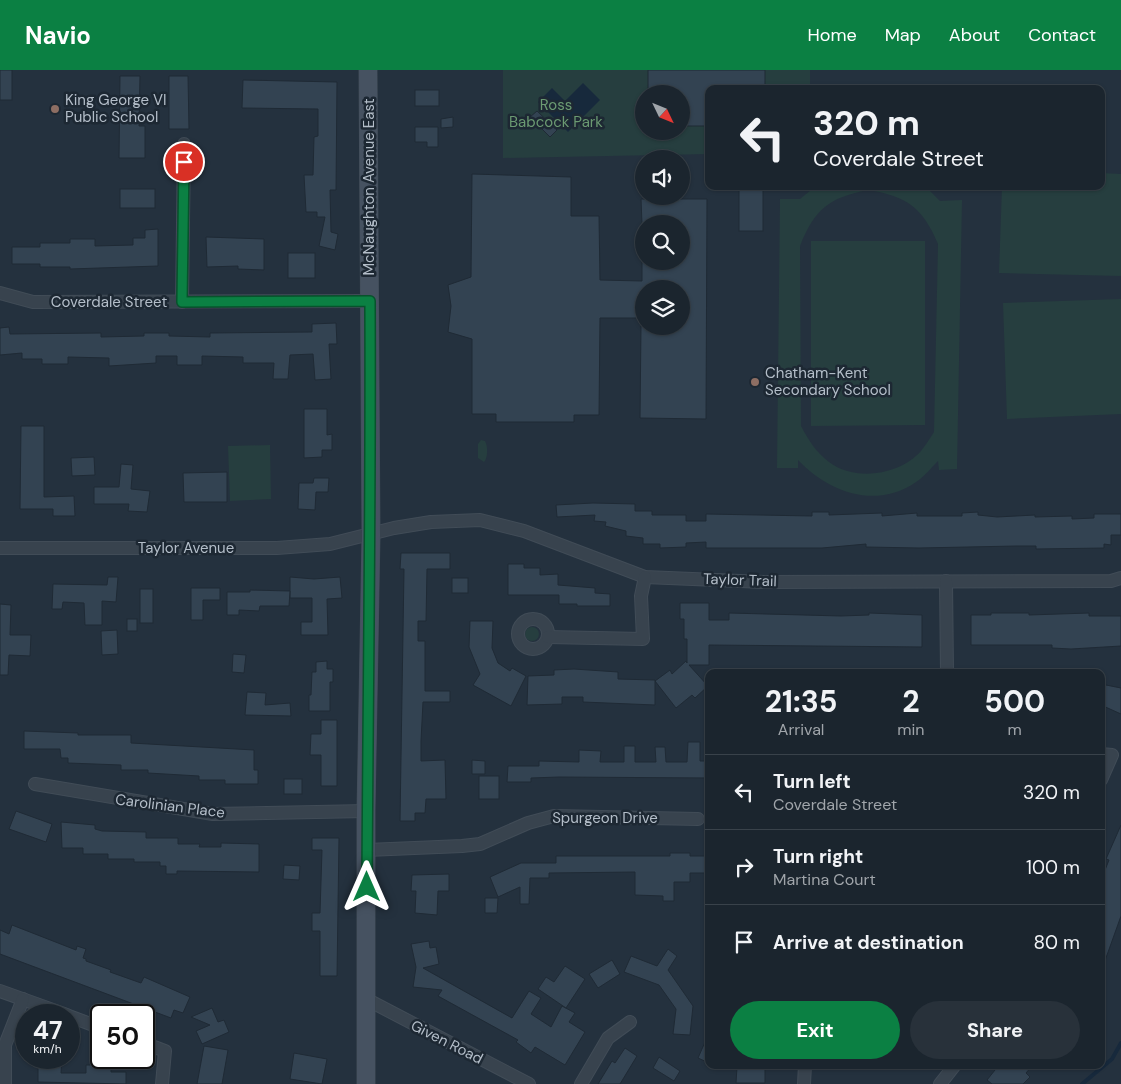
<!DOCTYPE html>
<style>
body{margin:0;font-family:"DM Sans",sans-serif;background:#28313a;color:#f1f3f6;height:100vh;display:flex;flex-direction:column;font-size:19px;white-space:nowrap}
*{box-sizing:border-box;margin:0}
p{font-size:16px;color:#a0a5aa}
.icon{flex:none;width:28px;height:28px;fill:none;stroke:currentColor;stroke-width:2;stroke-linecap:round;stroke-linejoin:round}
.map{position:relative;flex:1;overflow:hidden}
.drawer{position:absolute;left:705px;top:599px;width:400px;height:400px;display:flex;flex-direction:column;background:#1b252e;border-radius:10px;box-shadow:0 1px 4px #0004,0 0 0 1px #39424a}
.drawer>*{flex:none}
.hud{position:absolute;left:705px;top:15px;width:400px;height:105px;border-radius:10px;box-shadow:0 1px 4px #0004,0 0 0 1px #39424a;background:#1b252e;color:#f1f3f6;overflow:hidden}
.needle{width:32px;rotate:133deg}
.controls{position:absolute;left:635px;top:15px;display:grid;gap:10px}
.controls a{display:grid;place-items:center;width:55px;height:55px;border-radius:50%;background:#1b252e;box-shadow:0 1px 4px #0004,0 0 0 1px #39424a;font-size:25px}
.speed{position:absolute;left:15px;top:934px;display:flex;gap:10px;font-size:25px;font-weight:700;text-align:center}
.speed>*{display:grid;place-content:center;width:65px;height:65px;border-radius:50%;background:#1b252e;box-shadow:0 1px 4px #0004,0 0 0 1px #39424a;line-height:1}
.speed small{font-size:12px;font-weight:400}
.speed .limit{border:2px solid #111;border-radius:8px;background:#fff;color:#111}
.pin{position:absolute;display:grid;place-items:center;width:42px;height:42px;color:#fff;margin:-21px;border:2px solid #fff;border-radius:50%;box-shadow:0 1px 5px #0007}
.me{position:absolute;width:55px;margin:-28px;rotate:0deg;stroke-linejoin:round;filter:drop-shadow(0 0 4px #0008)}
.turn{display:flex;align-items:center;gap:18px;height:105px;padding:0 25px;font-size:22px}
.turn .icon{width:65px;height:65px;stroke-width:2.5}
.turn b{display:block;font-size:35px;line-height:42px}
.eta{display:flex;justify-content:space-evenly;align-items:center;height:85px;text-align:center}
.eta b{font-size:30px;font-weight:700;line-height:35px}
.primary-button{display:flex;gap:10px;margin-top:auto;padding:10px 25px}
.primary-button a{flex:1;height:58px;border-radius:30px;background:#0b8043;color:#fff;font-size:20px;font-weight:700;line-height:58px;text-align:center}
.primary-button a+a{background:#28313a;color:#f1f3f6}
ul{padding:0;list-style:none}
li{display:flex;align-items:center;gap:15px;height:75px;padding:0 25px;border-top:1px solid #39424a}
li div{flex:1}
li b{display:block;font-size:19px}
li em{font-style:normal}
header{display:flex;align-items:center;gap:30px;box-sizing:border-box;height:70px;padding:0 25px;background:#0b8043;color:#fff}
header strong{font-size:24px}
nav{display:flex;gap:28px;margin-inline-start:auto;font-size:18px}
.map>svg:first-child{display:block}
</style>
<header>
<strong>Navio</strong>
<nav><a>Home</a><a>Map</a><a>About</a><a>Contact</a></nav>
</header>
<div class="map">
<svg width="1121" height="1014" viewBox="0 0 1121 1014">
<rect width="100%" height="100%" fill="#24313e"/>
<g fill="#263e3f" fill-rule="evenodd">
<path d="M503,0H810V19H709V84L503,88ZM644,24H681V61H644Z"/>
<polygon points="1101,103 1121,104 1121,206 999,203 1002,116 1101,116"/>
<path d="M816,116H925L940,131L962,130L957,399L939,400L938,391C931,398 924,407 916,412C876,440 828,422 798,390V398H777L780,129H800ZM868,120C907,126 923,138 938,174L934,362C930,368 926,375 921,381C900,405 855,412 829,392C816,382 809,371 801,356L800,176C815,139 828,128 868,120Z"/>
<polygon points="811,171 925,171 925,355 811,356"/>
<polygon points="1121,229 1121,344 1007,349 1003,233"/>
<path d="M481,370L485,371C488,376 488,388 484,392L478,388V374Z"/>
<polygon points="270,375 271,429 230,431 228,376"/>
<circle cx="532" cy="564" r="7"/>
</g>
<polygon fill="#17293c" points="583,13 600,30 568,62 538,32 552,18 565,31"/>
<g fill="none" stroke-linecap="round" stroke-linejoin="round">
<polyline stroke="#17293c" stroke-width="4" points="1082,1014 1112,989 1121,973"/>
</g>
<g fill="#334352" stroke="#1f2a35">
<rect x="0" y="0" width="12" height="30"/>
<polygon points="648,0 765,0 765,19 709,19 709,56 681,56 681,24 648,24"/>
<polygon points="120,6 140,6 139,56 145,56 145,88 119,88"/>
<polygon points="169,6 188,6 189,59 169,59"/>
<polygon points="243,10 337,12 336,120 330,120 331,162 338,164 335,180 319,176 325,147 317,147 317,142 306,142 304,105 313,105 314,67 318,66 318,39 242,38"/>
<rect x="415" y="20" width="24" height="16"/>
<polygon points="537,41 557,60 550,67 530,47"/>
<polygon points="453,47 453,57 441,58 441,49"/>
<polygon points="415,57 438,57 438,77 427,77 427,72 415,72"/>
<polygon points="472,104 571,107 571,146 599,146 600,210 642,211 642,191 681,191 681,154 642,154 641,129 707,129 706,349 640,348 641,256 681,256 681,219 644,219 644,248 600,248 599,345 574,345 574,352 496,352 496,344 472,344 472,269 448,262 451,236 448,215 471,207"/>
<rect x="739" y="116" width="24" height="45"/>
<rect x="120" y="119" width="35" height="19"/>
<polygon points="158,159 158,196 70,199 70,197 40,197 40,194 12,194 12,177 40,177 40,173 70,173 70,169 95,169 95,176 133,175 133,168 145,168 145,160"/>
<polygon points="206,167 264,169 264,200 238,199 238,196 207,197"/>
<rect x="288" y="183" width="27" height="25"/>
<polygon points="336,253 337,274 329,274 331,309 315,310 313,284 290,285 288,309 273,309 274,293 243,293 243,287 202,286 202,295 177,295 177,286 156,286 156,293 109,296 109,288 68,287 68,294 42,294 42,289 22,289 22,283 0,285 0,258 9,257 10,264 101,263 101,267 144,266 144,263 169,263 169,266 210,267 210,263 312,262 312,254"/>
<polygon points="304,339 327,339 327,365 332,364 332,380 322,380 322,387 304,388"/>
<polygon points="21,356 44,356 44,427 74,426 75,446 53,446 53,439 20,439"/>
<polygon points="94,387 95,405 72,406 71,388"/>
<polygon points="121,394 133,395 131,419 150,421 147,442 128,441 129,434 94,434 94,417 119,417"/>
<polygon points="227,402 227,432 184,432 183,403"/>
<polygon points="314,408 329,408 328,422 316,422 315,440 298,439 299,413 313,413"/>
<polygon points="593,433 635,434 635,441 652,441 652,445 686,445 686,451 706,451 706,444 812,446 812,442 829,442 829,445 882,443 882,446 917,443 917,446 962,446 962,443 978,442 978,445 997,447 1035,445 1035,447 1072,446 1072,449 1094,448 1094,444 1121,444 1121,465 1111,465 1111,475 1104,474 1104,478 1036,479 1036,476 1016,476 919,478 866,477 866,474 822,478 706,478 706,472 686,473 686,477 660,478 660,474 643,474 643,468 626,466 626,461 605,456 606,452 594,451 595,445 557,447 556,435"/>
<polygon points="401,483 450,483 450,499 427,499 426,551 418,551 418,571 425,571 425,621 450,621 450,632 423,632 421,671 421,691 445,690 446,729 426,729 425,743 415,743 415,751 400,751 404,499 400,499"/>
<polygon points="508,494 524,494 524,498 540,498 540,505 558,504 558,515 595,518 595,523 610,524 610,536 577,536 577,534 559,534 559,525 508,525"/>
<polygon points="108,507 118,507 116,532 102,531 102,555 85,555 84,533 63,532 62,539 52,539 53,514 107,515"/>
<polygon points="290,507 314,509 340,507 342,528 327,529 328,565 301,565 301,552 312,552 312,528 290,528"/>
<rect x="452" y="508" width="16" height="15"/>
<polygon points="191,518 220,518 220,530 203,530 203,550 191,550"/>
<rect x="140" y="519" width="13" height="34"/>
<polygon points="250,520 290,521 289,536 260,536 259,541 239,540 239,545 227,545 227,522 250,522"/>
<polygon points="680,533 709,533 709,550 729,550 729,543 841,546 869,545 869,543 922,545 922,577 709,575 709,595 689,595 708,616 695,628 692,625 676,638 655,611 670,600 672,604 686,591 687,593 687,569 684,569 684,549 680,549"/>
<polygon points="0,534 11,535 10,565 31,565 30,586 9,585 8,605 0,605"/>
<polygon points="991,543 1029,543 1029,545 1089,543 1089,546 1121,546 1121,576 1071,579 1052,578 1052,575 971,575 971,545 991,545"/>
<rect x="127" y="549" width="10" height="12"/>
<polygon points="470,551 493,551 492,578 498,593 510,601 512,598 526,606 511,636 473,615 480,604 469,577"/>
<polygon points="117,560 118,584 102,585 101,561"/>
<polygon points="233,584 246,585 244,603 232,602"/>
<polygon points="327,591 327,599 333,599 333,612 330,612 330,641 309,641 309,625 311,625 312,602 316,602 316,592"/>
<polygon points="574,599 618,602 618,609 655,610 655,635 583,632 583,627 562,627 562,634 527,635 528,606 554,605 554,600"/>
<polygon points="1101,614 1121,618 1121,644 1101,635"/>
<polygon points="247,622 266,623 265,635 290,633 291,646 245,645"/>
<polygon points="321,650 337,650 337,716 321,716 321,685 310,685 311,664 321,664"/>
<polygon points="24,661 78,663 78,665 131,665 131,673 254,680 254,700 258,700 258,714 225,714 225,710 199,710 199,706 148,703 148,700 121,700 121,695 68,693 68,688 61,688 60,679 24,679"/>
<polygon points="688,672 700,672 700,691 709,691 709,708 559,707 531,708 531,712 507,712 508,696 539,696 539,691 579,692 579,680 601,681 600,692 624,692 624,676 635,676 635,692 656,692 655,677 665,677 666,692 687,692"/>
<polygon points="472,690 485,691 485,704 472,704"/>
<rect x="479" y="706" width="20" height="23"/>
<rect x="284" y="709" width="18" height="15"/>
<polygon points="16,741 52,754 46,772 9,759"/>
<polygon points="61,752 95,755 95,759 102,761 146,762 146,768 178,768 178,774 200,774 199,777 221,777 221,773 259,774 259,802 177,801 177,804 166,804 166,796 160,796 160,792 134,792 134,789 108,789 108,784 83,784 83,778 62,778"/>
<polygon points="1121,755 1121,846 1102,899 1101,810 1109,790 1106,789"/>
<polygon points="312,768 339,768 337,906 320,906 320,861 312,861 312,843 320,843 322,780 312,780"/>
<polygon points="670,783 690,783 690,786 709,786 709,803 690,803 690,812 674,812 674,831 663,831 663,826 635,825 635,802 549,803 549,808 530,808 529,834 520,834 520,817 498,827 490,807 521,793 556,793 556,786 670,786"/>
<polygon points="284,795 300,796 299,810 283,809"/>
<polygon points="449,804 449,821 438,821 437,845 415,843 416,821 411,821 412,805"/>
<polygon points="485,828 498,828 497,843 485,843"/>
<polygon points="12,855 76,880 77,876 86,879 83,888 86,889 86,891 111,900 110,902 141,913 144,907 190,927 183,943 174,940 171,948 0,884 0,860 9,864"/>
<polygon points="429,871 430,878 436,877 439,894 423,898 512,948 529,921 541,928 531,944 551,957 562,936 575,943 569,952 585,962 565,995 535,977 531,983 516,972 518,970 438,926 442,920 413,917 416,897 411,874"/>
<polygon points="668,879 677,886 668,900 693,936 690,965 673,964 676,939 659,915 624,902 631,886 657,896"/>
<polygon points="612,890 620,904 598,918 589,904"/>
<polygon points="565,896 585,909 566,938 538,919 546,907 554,912"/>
<polygon points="212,938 218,952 224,950 229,962 202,974 196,961 210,955 191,947"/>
<polygon points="709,963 709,993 698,988"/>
<polygon points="204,976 228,980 222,1014 197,1014"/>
<polygon points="625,978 637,986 620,1014 598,1014 612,991 615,993"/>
<polygon points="294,983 327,989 322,1014 290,1009"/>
<polygon points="659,987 680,1001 674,1011 653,998"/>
<polygon points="38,988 62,988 61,1003 86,1003 86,995 111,995 111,1002 126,1002 126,1014 38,1012"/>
<polygon points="989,995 1033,995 1026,1003 1030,1007 1023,1014 992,1014 987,1010 995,1000"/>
<polygon points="737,997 765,998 765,1013 736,1013"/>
</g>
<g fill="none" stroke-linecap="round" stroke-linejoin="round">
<defs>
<g id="minor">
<polyline points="0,223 33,232 370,231"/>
<polyline points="182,232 184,74"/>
<polyline points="0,478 277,478 330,474 394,458 431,452 480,450 524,461 645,507 764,512 1111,511 1121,508"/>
<polyline points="946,511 947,602"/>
<circle cx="533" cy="564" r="15"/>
<polyline points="548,567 643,569 641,526 645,507"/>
<polyline points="1101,684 1112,685 1101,710"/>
<polyline points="35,714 213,744 366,741"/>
<polyline points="367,780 462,776 480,774 528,753 554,746 698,749"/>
<polyline points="0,921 67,945"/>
<polyline points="366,929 529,1014"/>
<polyline points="69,946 101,958"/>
<polyline points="144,973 165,981 162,1014"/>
<polyline points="5,1014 5,975 23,929"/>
<polyline points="581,1014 608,968 630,952"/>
<polyline points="804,1014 805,995"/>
<polyline points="940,1014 955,995"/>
</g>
<polyline id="secondary" points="366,1014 366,741 371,465 368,0"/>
</defs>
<use href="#minor" stroke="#414c57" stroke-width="14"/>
<use href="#secondary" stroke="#414c57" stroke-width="19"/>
<use href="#minor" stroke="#38434e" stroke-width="12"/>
<use href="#secondary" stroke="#465261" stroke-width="18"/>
</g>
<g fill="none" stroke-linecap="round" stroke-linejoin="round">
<defs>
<path id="route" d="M184,92L182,232L370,231C371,427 368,622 367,817"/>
</defs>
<use href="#route" stroke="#07532c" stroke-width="12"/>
<use href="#route" stroke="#0b8043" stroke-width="9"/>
</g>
<g fill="#8d6e63" stroke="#1d2833" stroke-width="2">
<circle cx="55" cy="39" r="5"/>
<circle cx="755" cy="312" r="5"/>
</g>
<g text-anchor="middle" stroke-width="5" stroke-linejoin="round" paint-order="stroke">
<g font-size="15" fill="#b4bec9" stroke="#1d2833" text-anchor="start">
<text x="65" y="35">King George VI<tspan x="65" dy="17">Public School</tspan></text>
<text x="765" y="308">Chatham-Kent<tspan x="765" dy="17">Secondary School</tspan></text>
</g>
<g font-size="15" fill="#6b9a72" stroke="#1d2833">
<text x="556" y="40">Ross<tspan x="556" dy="17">Babcock Park</tspan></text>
</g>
<g font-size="15" fill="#b4bec9" stroke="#1d2833">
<text transform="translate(369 117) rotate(-90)" y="5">McNaughton Avenue East</text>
<text x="109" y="237">Coverdale Street</text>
<text x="186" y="483">Taylor Avenue</text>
<text transform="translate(740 510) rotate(2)" y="5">Taylor Trail</text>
<text transform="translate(170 736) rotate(7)" y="5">Carolinian Place</text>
<text x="605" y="753">Spurgeon Drive</text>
<text transform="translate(447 972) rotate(27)" y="5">Given Road</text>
</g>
</g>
</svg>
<div class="controls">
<a><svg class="needle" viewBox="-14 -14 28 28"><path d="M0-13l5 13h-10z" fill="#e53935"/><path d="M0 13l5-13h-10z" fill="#a0a5aa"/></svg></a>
<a><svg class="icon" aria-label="sound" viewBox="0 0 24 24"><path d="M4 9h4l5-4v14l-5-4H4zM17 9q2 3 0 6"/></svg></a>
<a><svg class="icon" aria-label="search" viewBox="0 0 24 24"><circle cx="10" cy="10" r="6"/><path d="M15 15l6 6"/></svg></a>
<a><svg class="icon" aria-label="layers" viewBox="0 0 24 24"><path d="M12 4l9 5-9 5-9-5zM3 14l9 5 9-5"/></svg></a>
</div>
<div class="speed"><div>47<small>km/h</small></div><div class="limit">50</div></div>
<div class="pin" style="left:184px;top:92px;background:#d93025"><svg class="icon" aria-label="arrive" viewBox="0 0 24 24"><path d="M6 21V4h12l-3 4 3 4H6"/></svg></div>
<svg class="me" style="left:367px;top:817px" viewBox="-20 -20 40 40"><path d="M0-17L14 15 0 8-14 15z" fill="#0b8043" stroke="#fff" stroke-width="4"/></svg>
<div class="hud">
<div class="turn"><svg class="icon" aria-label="left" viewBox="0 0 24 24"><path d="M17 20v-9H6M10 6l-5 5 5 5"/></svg><div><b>320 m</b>Coverdale Street</div></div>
</div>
<section class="drawer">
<div class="eta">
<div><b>21:35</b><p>Arrival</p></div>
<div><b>2</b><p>min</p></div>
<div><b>500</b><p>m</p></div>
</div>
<ul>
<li><svg class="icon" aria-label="left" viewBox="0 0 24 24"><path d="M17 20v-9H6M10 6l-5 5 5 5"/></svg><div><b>Turn left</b><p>Coverdale Street</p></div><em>320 m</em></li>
<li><svg class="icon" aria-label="right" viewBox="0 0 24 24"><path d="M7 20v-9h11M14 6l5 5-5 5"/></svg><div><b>Turn right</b><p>Martina Court</p></div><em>100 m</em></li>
<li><svg class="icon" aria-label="arrive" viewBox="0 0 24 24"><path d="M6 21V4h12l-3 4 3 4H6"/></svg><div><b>Arrive at destination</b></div><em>80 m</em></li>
</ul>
<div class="primary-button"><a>Exit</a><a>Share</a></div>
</section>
</div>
